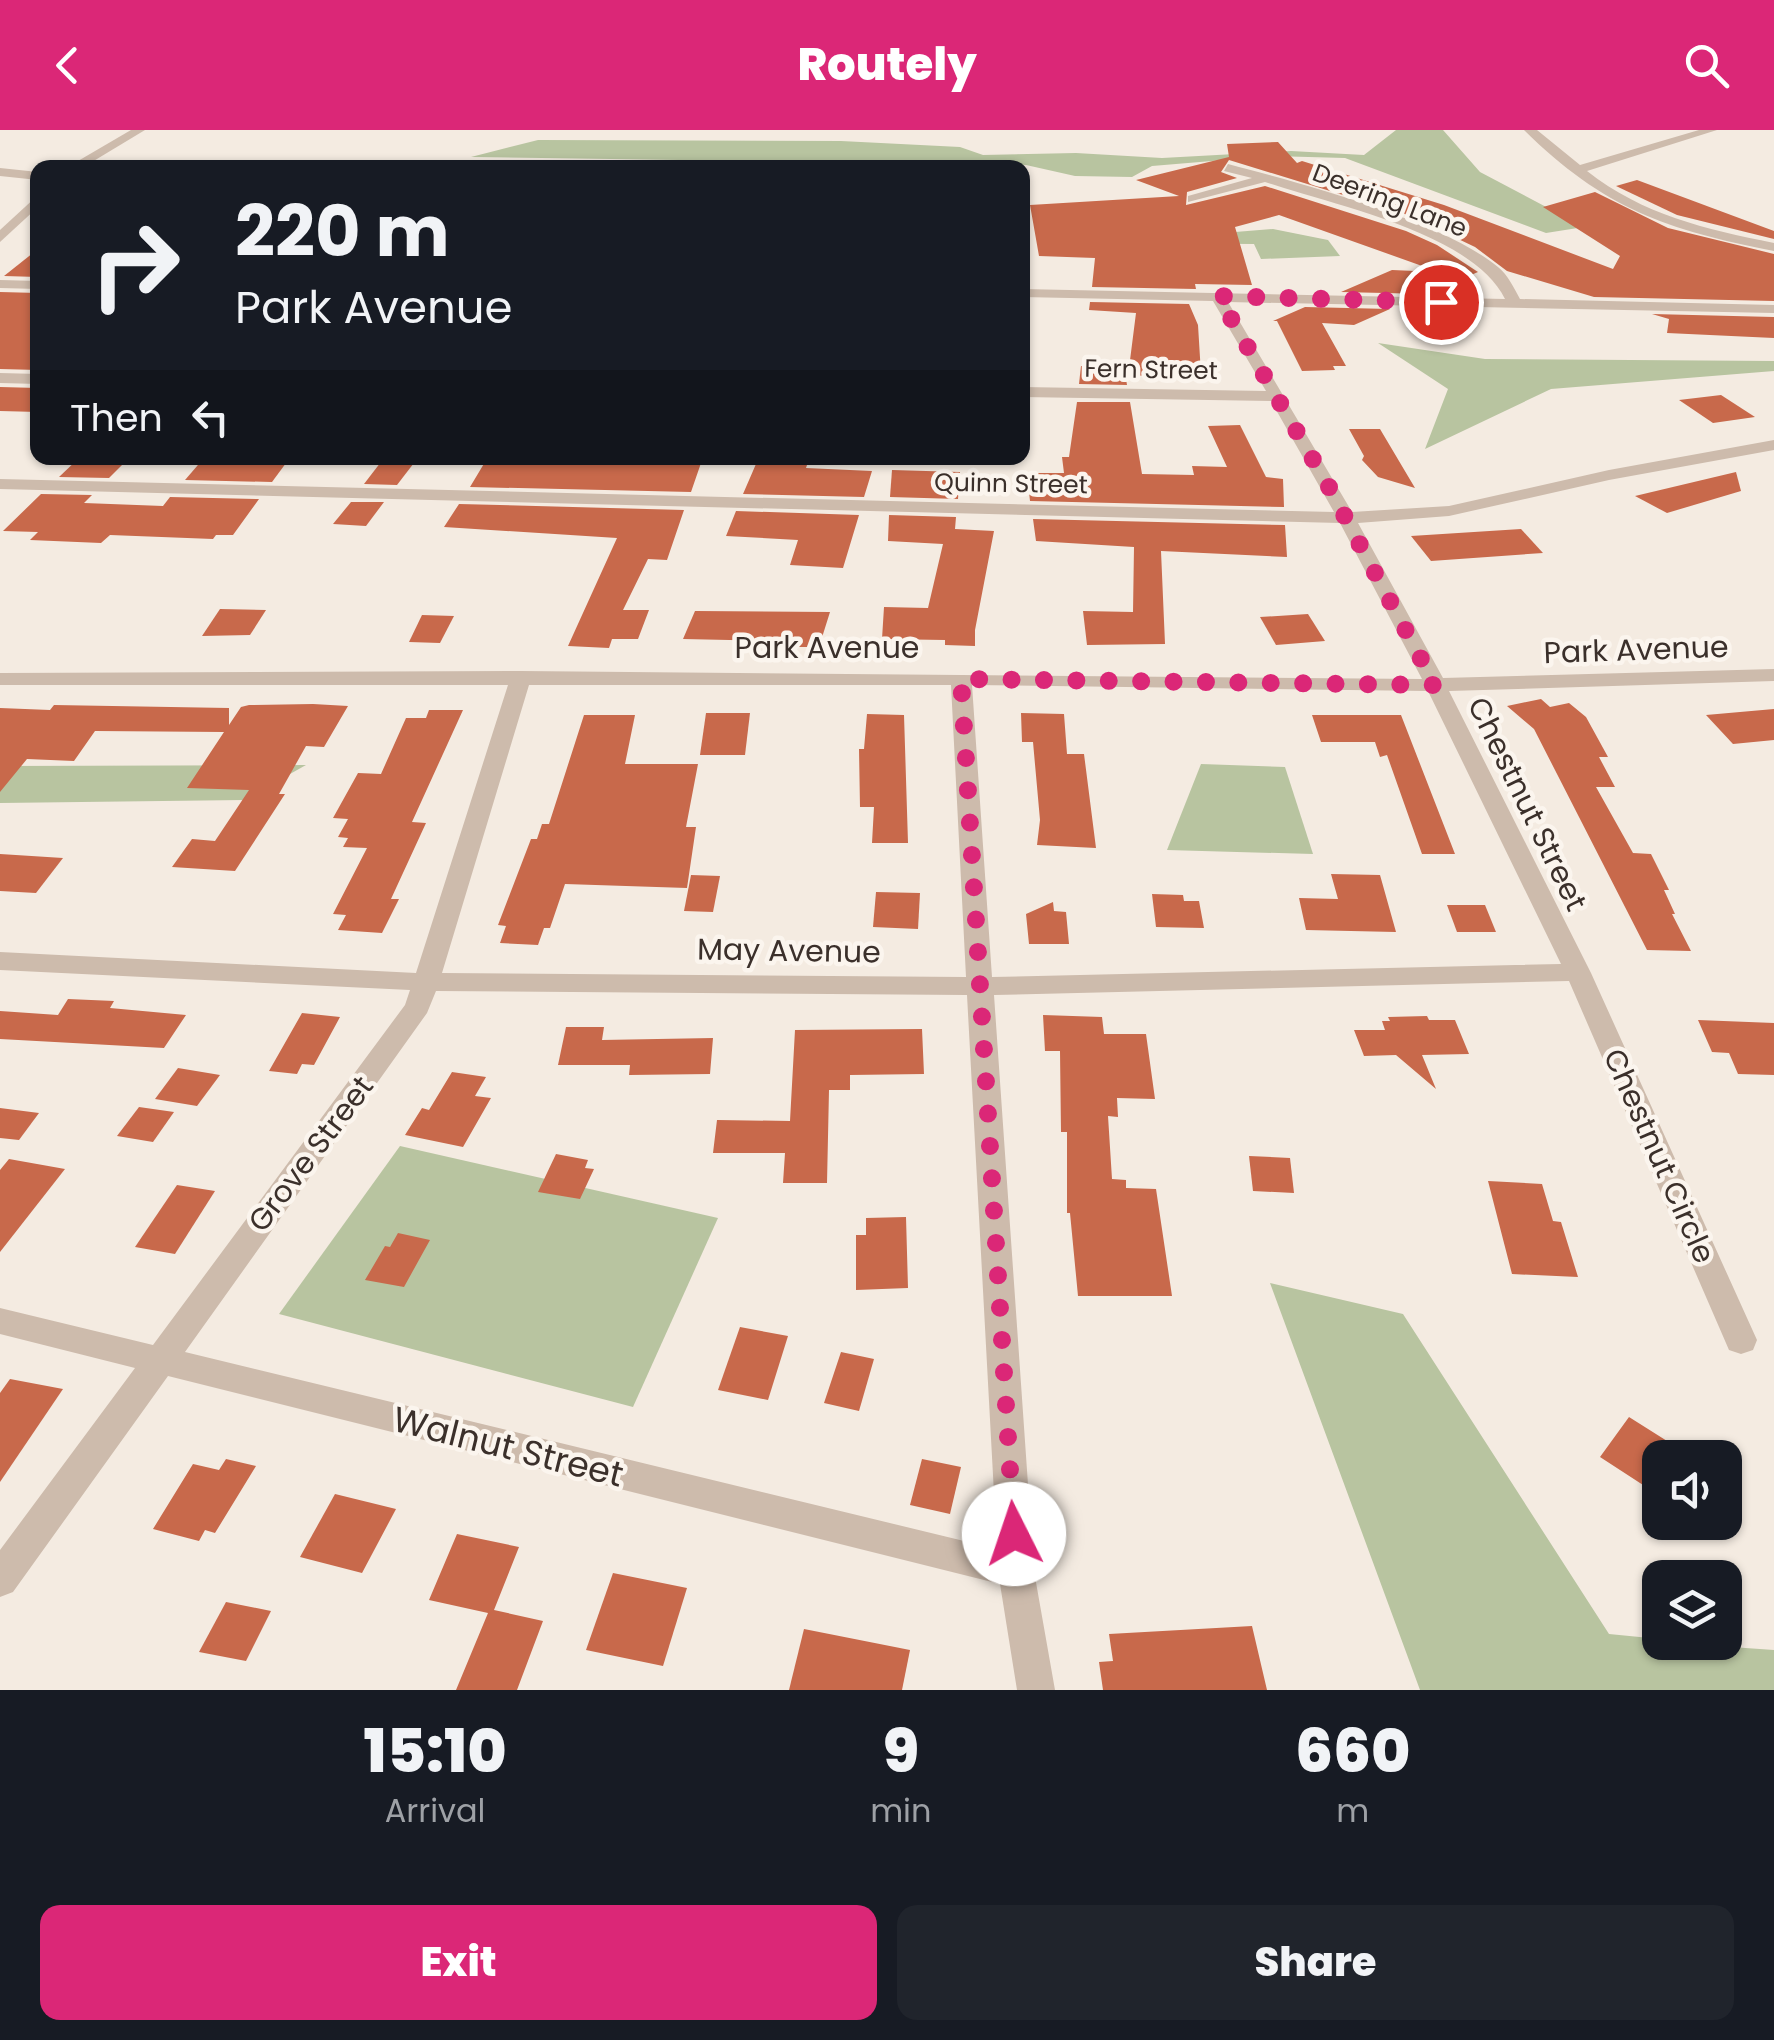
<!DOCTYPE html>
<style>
body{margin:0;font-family:Poppins,sans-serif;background:#20242c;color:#f1f3f6;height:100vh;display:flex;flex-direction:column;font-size:38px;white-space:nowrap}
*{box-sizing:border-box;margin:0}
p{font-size:32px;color:#9ea1a6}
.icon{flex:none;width:55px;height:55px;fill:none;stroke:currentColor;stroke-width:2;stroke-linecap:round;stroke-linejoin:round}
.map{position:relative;height:1560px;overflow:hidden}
.sheet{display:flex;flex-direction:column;background:#171b24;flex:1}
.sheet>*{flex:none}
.banner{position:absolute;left:30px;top:30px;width:1000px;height:305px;border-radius:20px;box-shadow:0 2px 8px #0004;background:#171b24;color:#f1f3f6;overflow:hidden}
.controls{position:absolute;left:1642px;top:1310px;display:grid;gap:20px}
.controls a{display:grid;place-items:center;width:100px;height:100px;border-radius:20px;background:#171b24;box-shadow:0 2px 8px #0004;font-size:50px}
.pin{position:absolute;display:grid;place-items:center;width:85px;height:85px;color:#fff;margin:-42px;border:5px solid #fff;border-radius:50%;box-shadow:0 2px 10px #0007}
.me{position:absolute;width:110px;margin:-55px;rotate:356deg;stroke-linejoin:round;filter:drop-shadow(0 0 8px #0008)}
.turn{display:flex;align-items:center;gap:35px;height:210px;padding:0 40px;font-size:45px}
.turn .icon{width:130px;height:130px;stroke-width:2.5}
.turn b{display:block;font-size:70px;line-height:85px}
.then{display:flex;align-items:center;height:95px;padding:0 40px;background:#0003;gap:20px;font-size:38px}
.eta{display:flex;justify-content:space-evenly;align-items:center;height:170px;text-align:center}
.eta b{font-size:60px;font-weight:800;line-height:70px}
.action{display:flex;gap:20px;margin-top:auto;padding:20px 40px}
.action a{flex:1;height:115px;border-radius:20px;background:#db2777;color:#fff;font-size:40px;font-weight:800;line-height:115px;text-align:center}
.action a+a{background:#20242c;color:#f1f3f6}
header{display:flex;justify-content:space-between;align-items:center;height:130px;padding:0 40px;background:#db2777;color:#fff;font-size:45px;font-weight:800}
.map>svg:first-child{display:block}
</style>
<header><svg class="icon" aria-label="back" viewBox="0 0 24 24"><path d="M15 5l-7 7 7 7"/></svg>Routely<svg class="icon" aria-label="search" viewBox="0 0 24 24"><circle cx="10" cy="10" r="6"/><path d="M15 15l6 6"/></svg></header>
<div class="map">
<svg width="1774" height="1560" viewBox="0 0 1774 1560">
<rect width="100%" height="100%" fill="#f4ebe1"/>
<g fill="#b8c4a0">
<polygon points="1396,0 1443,0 1480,42 1584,97 1546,103 1345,28 1272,26 1152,36 1132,47 1075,46 1026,35 471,27 538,10 841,11 960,17 983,25 1076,23 1162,28 1291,21 1364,25"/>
<polygon points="1273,99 1328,110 1340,126 1261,129 1254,114 1100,113"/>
<polygon points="1378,213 1485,229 1774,231 1774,241 1551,259 1425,319 1448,259"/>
<polygon points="1201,634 1285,637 1313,724 1167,720"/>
<polygon points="306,635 244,670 0,673 0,636"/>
<polygon points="400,1016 718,1088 633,1277 279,1184"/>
<polygon points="1270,1153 1403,1184 1609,1504 1660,1509 1660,1512 1774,1520 1774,1560 1420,1560"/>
</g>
<g fill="#c8694b">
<polygon points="1278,12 1297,33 1302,31 1444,75 1613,139 1620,126 1543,77 1595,62 1668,98 1774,124 1774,171 1594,167 1507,141 1475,117 1408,85 1229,30 1221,42 1237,48 1187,62 1186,75 1265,56 1406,101 1437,115 1478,142 1427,164 1341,162 1392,140 1439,142 1279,85 1235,97 1252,155 1195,154 1196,159 1092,157 1095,128 1039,126 1030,75 1179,66 1136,50 1229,27 1227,14"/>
<polygon points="1637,50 1774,101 1774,109 1677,85 1616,56"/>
<polygon points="38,119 38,147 4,146"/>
<polygon points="0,162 38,163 38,240 0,239"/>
<polygon points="1090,172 1189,174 1198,195 1201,244 1128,246 1136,183 1089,180"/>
<polygon points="1305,177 1390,179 1354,195 1322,193 1346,236 1333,236 1335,240 1302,241 1277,191 1273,191"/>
<polygon points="1652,184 1774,187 1774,208 1667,203 1669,189"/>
<polygon points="1081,236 1124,236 1127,255 1079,254"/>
<polygon points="0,257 38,258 38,282 0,281"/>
<polygon points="1721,265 1755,287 1713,293 1679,270"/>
<polygon points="1077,272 1130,272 1142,344 1194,345 1192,336 1227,337 1208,296 1240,295 1266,347 1283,349 1284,377 1030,371 1027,343 1064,343 1062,327 1069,327"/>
<polygon points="1349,299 1380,299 1415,358 1378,347 1362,330 1364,326"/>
<polygon points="79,328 129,328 109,348 59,347"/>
<polygon points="204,328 248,328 289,329 272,352 185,350"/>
<polygon points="384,328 417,329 397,355 364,354"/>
<polygon points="561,328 646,328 644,331 701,333 691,362 470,357 485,332 558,333"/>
<polygon points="756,334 807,335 806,338 872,341 864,367 743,364"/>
<polygon points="892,340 960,342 958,369 890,367"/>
<polygon points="1736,342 1741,361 1667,383 1635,366"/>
<polygon points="41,364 92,365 84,373 163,376 170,367 259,369 233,405 216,405 213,409 110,405 101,413 30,410 38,402 3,401"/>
<polygon points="351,372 384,372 366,396 333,394"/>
<polygon points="459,374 684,380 667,430 648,429 623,480 649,480 638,509 612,509 609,518 568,516 617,408 444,397"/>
<polygon points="736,381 859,385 843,438 790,435 798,410 726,406"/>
<polygon points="889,385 956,387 955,399 994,401 975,500 975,516 945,515 945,510 882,509 884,477 928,478 943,414 888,411"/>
<polygon points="1033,389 1285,395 1287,427 1161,421 1165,514 1087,515 1083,481 1133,482 1134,417 1036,411"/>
<polygon points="1521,399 1543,423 1431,431 1411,406"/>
<polygon points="220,479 266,480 250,505 202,506"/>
<polygon points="695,481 830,482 819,517 797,517 770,516 771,511 683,509"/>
<polygon points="1308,484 1325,511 1276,515 1260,487"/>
<polygon points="422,485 454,486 440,513 409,512"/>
<polygon points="1541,569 1550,577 1569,573 1586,587 1608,627 1599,627 1615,657 1596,657 1633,723 1651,724 1669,760 1664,760 1675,784 1672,784 1691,821 1647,820 1534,599 1507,576"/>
<polygon points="313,574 348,576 324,617 306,616 279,664 285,664 235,741 172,737 192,709 215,711 249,660 187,658 224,602 95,601 74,631 27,629 0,662 0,578 50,580 54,575 229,578 229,595 241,577 249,575"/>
<polygon points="1774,579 1774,610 1733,614 1706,585"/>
<polygon points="429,580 463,580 412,692 426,693 391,769 399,769 382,803 338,800 346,785 333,784 367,718 343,717 348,708 338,707 348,689 333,688 358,643 381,644 406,588 426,588"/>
<polygon points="706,583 750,583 745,625 700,625"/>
<polygon points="1021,583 1064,584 1067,624 1084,624 1096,718 1037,715 1040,690 1033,612 1022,612"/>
<polygon points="867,584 904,585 908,713 872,713 874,677 860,677 859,619 864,619"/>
<polygon points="584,585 635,585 625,634 698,634 686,697 696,697 687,758 565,754 550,798 544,798 538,815 500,813 506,796 498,795 531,709 537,709 542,694 549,694"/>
<polygon points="1312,585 1401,585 1455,724 1422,724 1387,625 1380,627 1375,612 1321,612"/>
<polygon points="0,724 63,728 36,763 0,761"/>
<polygon points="1331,744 1380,745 1396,802 1306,800 1299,768 1338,769"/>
<polygon points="691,745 720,746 713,782 684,781"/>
<polygon points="876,762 920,763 918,799 873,797"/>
<polygon points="1152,764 1183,765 1184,771 1199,771 1204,798 1156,797"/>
<polygon points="1053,772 1054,781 1066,782 1069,814 1029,814 1026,784"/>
<polygon points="1447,775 1485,775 1496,802 1457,802"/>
<polygon points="68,869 114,871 110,878 186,885 164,918 0,909 0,881 58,885"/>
<polygon points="302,883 340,887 314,935 302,934 297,944 269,941"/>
<polygon points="1043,885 1102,887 1104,904 1146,904 1155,969 1117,968 1118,987 1108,986 1112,1049 1126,1050 1126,1058 1156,1059 1172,1166 1078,1166 1070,1083 1067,1083 1067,1002 1061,1002 1060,921 1045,921"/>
<polygon points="1427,886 1429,890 1455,890 1469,924 1422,925 1436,959 1396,925 1364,926 1354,900 1385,900 1382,891 1390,891 1388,887"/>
<polygon points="1698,890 1774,893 1774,945 1738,944 1729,923 1712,922"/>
<polygon points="566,897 604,897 602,910 713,908 710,944 629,945 630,935 558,935"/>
<polygon points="922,899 924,944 850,945 850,960 829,960 827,1053 783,1053 785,1023 713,1023 717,990 790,991 795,900"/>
<polygon points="178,938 220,945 197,976 155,969"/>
<polygon points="452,942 486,947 475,966 491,968 463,1017 405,1005 422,978 429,980"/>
<polygon points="139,977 174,982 153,1012 117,1006"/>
<polygon points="0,978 39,983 19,1010 0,1008"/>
<polygon points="556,1024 588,1030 585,1038 594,1039 580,1069 538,1062"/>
<polygon points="1249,1026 1290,1028 1294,1063 1253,1061"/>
<polygon points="9,1029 65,1039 0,1122 0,1040"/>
<polygon points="1488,1051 1542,1054 1553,1091 1561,1092 1578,1147 1512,1144"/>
<polygon points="177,1055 215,1061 175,1124 135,1117"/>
<polygon points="906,1087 908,1158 856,1160 856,1105 866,1105 866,1088"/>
<polygon points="398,1103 430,1110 404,1157 365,1150 385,1116 390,1117"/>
<polygon points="740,1197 788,1206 768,1270 718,1260"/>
<polygon points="841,1222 874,1229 859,1281 824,1273"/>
<polygon points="10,1249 63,1259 0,1352 0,1263"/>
<polygon points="1629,1287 1694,1328 1660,1328 1660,1366 1600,1327"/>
<polygon points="226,1329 256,1336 215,1403 205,1400 199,1411 153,1399 193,1334 219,1340"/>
<polygon points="922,1329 961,1337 950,1384 910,1375"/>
<polygon points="335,1364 396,1379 362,1443 300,1427"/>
<polygon points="457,1404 519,1417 494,1480 543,1491 517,1560 456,1560 488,1483 429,1470"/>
<polygon points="613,1443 687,1458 663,1536 586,1520"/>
<polygon points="226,1472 271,1481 246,1531 199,1522"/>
<polygon points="1252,1496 1267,1560 1103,1560 1099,1532 1113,1531 1109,1504"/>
<polygon points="804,1499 910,1520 902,1560 789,1560"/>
</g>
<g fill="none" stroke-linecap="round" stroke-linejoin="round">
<g fill="#cdbbac" fill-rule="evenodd">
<polygon points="131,0 145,0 82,38 66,38"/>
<path d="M1524,0H1537L1580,35L1699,0H1717L1587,41C1643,85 1705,99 1774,113V121C1667,100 1604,79 1524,0Z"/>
<path d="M1228,34C1300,53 1441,90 1498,137C1508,145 1514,158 1520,169L1774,175V183L1228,172L1352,382L1449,376L1609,340L1774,310V320L1609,350L1449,386L1358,393L1443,548L1774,539V551L1449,561L1591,843L1757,1210L1753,1220L1741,1224L1729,1220L1569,851L994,865L1034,1441L1055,1560H1017L1000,1454L168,1246L13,1462L0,1467V1420L135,1238L0,1204V1178L153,1215L405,875L410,860L0,840V822L416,843L508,555H0V543L521,541L1422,549L1340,393L0,359V349L1334,382L1271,271L1022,267V257L1266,261L1213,171L1022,167V159L1505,169C1475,107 1348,78 1284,58L1265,52L1188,72V66L1252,48L1224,41ZM529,555H951L966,847L442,843ZM972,555L1428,561L1561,834L992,847ZM436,861L967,865L997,1419L185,1222L427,883Z"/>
<polygon points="0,38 38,42 38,50 0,46"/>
<polygon points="38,65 38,77 0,112 0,100"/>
<polygon points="0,150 38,151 38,159 0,158"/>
<polygon points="0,243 38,244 38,254 0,253"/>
</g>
</g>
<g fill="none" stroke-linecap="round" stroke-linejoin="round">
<polyline stroke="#db2777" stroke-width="18" stroke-dasharray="0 32.4" points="1014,1404 961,549 1435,555 1329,357 1218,166 1441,172"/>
</g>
<g text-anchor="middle" stroke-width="9" stroke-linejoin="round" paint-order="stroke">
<g font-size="25" fill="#3b302b" stroke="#fbf5ee">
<text transform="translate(1390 70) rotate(21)" y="9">Deering Lane</text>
<text transform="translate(1151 239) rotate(1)" y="9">Fern Street</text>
<text transform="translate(1011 353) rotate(1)" y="9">Quinn Street</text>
</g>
<g font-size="30" fill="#3b302b" stroke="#fbf5ee">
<text x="827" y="528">Park Avenue</text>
<text transform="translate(1636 520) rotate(-2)" y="10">Park Avenue</text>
<text transform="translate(1527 674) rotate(64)" y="10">Chestnut Street</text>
<text transform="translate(789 821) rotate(1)" y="10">May Avenue</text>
<text transform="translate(311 1024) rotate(-53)" y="10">Grove Street</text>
<text transform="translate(1659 1026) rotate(66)" y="10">Chestnut Circle</text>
</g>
<g font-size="35" fill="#3b302b" stroke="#fbf5ee">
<text transform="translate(508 1317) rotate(14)" y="12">Walnut Street</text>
</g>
</g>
</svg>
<div class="controls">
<a><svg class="icon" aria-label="sound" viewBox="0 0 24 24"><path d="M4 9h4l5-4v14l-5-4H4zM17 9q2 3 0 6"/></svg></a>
<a><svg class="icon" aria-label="layers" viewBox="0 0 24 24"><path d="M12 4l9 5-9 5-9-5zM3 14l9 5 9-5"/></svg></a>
</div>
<div class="pin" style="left:1441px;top:172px;background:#d93025"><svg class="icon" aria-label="arrive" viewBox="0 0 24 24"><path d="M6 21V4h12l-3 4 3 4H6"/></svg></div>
<svg class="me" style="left:1014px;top:1404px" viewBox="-20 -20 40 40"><circle r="19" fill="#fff"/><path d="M0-13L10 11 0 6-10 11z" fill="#db2777"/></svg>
<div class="banner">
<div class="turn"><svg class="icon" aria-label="right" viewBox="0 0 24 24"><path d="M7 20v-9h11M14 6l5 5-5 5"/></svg><div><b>220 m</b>Park Avenue</div></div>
<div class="then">Then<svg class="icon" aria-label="left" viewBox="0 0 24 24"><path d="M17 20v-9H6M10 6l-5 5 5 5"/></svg></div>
</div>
</div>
<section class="sheet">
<div class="eta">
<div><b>15:10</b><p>Arrival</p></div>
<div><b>9</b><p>min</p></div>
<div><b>660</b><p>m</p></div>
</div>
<div class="action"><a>Exit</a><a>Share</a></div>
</section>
